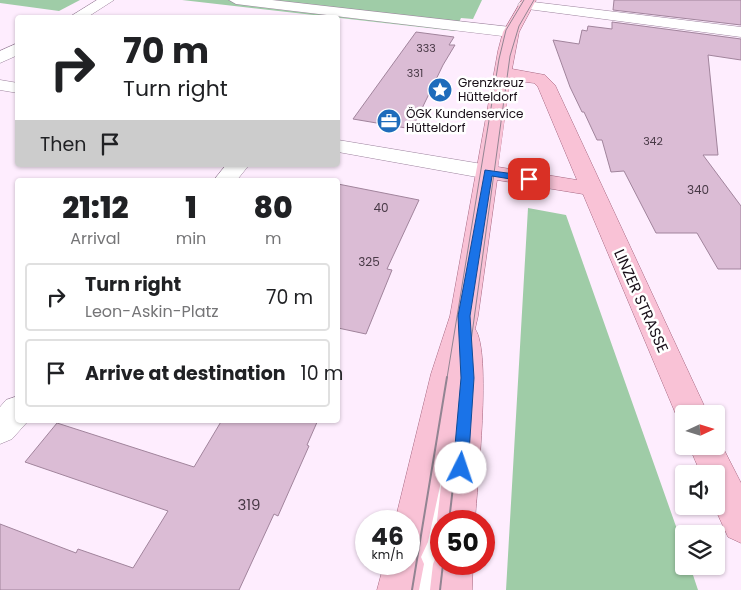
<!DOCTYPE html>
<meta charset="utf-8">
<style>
body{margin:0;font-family:Poppins,sans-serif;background:#f2f2f2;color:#202124;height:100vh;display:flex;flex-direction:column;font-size:19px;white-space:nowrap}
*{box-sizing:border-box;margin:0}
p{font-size:16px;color:#757577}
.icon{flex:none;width:28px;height:28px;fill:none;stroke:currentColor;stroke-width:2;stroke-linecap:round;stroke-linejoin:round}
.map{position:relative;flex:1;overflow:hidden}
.side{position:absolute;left:15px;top:178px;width:325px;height:245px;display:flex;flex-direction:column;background:#fff;border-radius:5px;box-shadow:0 1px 4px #0004}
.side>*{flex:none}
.hud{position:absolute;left:15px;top:15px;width:325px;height:152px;border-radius:5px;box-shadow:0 1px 4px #0004;background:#fff;color:#202124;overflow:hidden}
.needle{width:32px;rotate:86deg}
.controls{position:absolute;left:675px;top:405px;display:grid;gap:10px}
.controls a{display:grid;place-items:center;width:50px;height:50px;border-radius:5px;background:#fff;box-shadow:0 1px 4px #0004;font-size:25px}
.speed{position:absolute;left:355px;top:510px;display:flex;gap:10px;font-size:25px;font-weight:700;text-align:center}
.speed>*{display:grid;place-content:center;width:65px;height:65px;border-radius:50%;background:#fff;box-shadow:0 1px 4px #0004;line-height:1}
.speed small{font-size:12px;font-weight:400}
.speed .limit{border:8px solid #d22;background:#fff;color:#111}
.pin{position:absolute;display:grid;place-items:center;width:42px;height:42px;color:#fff;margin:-21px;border-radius:10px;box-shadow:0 2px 8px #0006}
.me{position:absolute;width:55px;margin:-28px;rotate:4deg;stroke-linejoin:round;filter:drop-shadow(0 0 4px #0008)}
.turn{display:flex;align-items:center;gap:18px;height:105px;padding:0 25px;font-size:22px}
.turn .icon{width:65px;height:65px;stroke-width:2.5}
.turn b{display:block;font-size:35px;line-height:42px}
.then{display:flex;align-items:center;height:48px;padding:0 25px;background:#0003;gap:10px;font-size:19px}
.eta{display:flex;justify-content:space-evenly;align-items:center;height:85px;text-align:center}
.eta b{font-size:30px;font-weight:800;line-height:35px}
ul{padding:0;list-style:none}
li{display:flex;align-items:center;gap:15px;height:68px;margin:0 10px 8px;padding:0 15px;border:2px solid #e0e0e0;border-radius:5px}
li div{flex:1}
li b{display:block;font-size:19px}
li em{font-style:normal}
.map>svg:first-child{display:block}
</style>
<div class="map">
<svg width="741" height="590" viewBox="0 0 741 590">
<rect width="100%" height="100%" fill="#feedfe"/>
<g fill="#9fcca7">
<polygon points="0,0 80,0 59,11 0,3"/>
<polygon points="182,0 482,0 473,19 461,18 455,31"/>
<polygon points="528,208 566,215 684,549 684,566 690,566 698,590 506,590"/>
</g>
<g fill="#dbbcd5" stroke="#a1849c">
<polygon points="614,0 741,0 741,25 613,10"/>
<polygon points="612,22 741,39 741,60 708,55 718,155 703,155 741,206 741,269 718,269 697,233 656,233 624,171 611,172 602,140 597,140 584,112 582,112 570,87 553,40 579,44 582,30 587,31 588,26 612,29"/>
<polygon points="416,32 454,37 449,45 455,45 443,65 412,129 353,119"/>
<polygon points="338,184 419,200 387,269 392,270 366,334 338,328"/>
<polygon points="222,420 318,420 307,445 309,446 278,516 274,514 239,590 0,590 0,524 76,553 78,549 133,568 168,511 25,462 57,423 194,467"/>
</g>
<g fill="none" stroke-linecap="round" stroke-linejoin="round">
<defs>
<g id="minor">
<polygon points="97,0 114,0 86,18 68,18"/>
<polygon points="229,0 272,0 511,27 516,29 519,32 516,35 511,37 236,4"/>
<polygon points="525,1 741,27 741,37 520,8 518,5 520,2"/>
<polygon points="18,43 18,55 0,63 0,51"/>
<polygon points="0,80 18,83 18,93 0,90"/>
<polygon points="338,140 488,165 496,167 499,172 496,177 488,179 338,152"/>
<polygon points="226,165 249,165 237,180 214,180"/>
<polygon points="18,396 18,420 29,420 12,439 0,444 0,407 6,400"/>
<polygon points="446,429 458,433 463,444 454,521 441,521 441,564 450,564 447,590 405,590 429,444 434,433"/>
</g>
<g id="major">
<path d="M522,0H536L519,32L512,69L545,75L555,85L708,414H684V425L680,424L583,194L497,180L478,316L475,329C492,352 477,486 475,521H441V531L437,521L442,477L428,542L421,557L424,564L419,590H377L384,564H409V521H395L431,374L450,316L498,51L503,32ZM510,80L534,83L538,87L577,180L498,167Z"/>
<polygon points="716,434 741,483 741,543 728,537 714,506 716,506 716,474 701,474 689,446 716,446"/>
<polygon points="441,549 441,564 473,564 472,590 430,590 433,564 439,550"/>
</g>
</defs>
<use href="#minor" stroke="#9c839d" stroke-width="1"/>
<use href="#major" stroke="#a76882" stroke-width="1"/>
<use href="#minor" fill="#fff" fill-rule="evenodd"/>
<use href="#major" fill="#f9c2d6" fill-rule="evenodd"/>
<g stroke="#928492" stroke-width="1">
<polyline points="447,378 499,59 506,30 524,0"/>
<polyline points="466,378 510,56 519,26 534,0"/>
</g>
<g stroke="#928492" stroke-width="2">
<polyline points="449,521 466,377"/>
<polyline points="412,590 447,377"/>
<polyline points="440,590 443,564"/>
</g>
</g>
<polygon fill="#1a73e8" stroke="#114b97" points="485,170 529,176 534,179 529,182 492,176 470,316 474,378 468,468 466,472 461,474 455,472 453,468 461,378 458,316"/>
<defs>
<symbol id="sight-disc" viewBox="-11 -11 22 22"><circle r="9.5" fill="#1e6cbb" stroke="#fff"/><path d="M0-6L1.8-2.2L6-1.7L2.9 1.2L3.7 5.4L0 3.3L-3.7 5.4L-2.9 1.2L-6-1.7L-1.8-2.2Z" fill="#fff"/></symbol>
<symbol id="office-disc" viewBox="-11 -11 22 22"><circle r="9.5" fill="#1e6cbb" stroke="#fff"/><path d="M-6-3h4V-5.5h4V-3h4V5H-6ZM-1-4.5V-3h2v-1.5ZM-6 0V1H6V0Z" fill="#fff"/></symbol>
</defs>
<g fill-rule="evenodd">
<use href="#sight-disc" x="426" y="76" width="28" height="28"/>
<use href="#office-disc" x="375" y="107" width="28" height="28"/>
</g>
<g text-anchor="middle" stroke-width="5" stroke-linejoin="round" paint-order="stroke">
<g font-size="11" fill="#483946">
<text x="426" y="52">333</text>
<text x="415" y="77">331</text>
<text x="653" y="145">342</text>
</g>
<g font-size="12" fill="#170d17" stroke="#fff" text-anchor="start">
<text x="458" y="87">Grenzkreuz<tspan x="458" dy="14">Hütteldorf</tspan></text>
<text x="406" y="118">ÖGK Kundenservice<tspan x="406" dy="14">Hütteldorf</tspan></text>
</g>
<g font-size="12" fill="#483946">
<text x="698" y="194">340</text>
<text x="381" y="212">40</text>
<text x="369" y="266">325</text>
</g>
<g font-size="15" fill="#170d17" stroke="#fff">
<text transform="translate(641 301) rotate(66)" y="5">LINZER STRASSE</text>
</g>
<g font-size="15" fill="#483946">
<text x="249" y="510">319</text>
</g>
</g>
</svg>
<div class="controls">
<a><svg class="needle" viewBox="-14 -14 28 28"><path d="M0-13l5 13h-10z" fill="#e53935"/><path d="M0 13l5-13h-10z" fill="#757577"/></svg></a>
<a><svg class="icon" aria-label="sound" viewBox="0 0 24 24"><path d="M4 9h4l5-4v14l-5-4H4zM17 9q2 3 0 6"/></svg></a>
<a><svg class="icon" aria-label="layers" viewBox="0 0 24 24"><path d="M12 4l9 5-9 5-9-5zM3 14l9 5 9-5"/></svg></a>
</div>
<div class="speed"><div>46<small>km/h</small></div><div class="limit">50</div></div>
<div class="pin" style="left:529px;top:179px;background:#d93025"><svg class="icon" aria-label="arrive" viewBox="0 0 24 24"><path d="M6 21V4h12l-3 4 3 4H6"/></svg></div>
<svg class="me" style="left:461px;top:468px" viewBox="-20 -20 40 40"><circle r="19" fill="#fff"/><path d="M0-13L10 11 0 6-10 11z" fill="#1a73e8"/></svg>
<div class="hud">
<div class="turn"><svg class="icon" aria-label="right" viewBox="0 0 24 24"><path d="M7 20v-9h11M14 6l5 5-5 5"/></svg><div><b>70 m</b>Turn right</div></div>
<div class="then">Then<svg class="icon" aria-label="arrive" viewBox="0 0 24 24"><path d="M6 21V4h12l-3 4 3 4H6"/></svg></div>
</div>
<section class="side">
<div class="eta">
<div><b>21:12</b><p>Arrival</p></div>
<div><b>1</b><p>min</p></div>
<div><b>80</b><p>m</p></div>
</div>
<ul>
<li><svg class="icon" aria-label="right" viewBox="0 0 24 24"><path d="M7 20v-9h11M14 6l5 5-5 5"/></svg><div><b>Turn right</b><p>Leon-Askin-Platz</p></div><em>70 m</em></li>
<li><svg class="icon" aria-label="arrive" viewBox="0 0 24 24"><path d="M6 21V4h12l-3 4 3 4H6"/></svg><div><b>Arrive at destination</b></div><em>10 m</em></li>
</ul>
</section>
</div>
